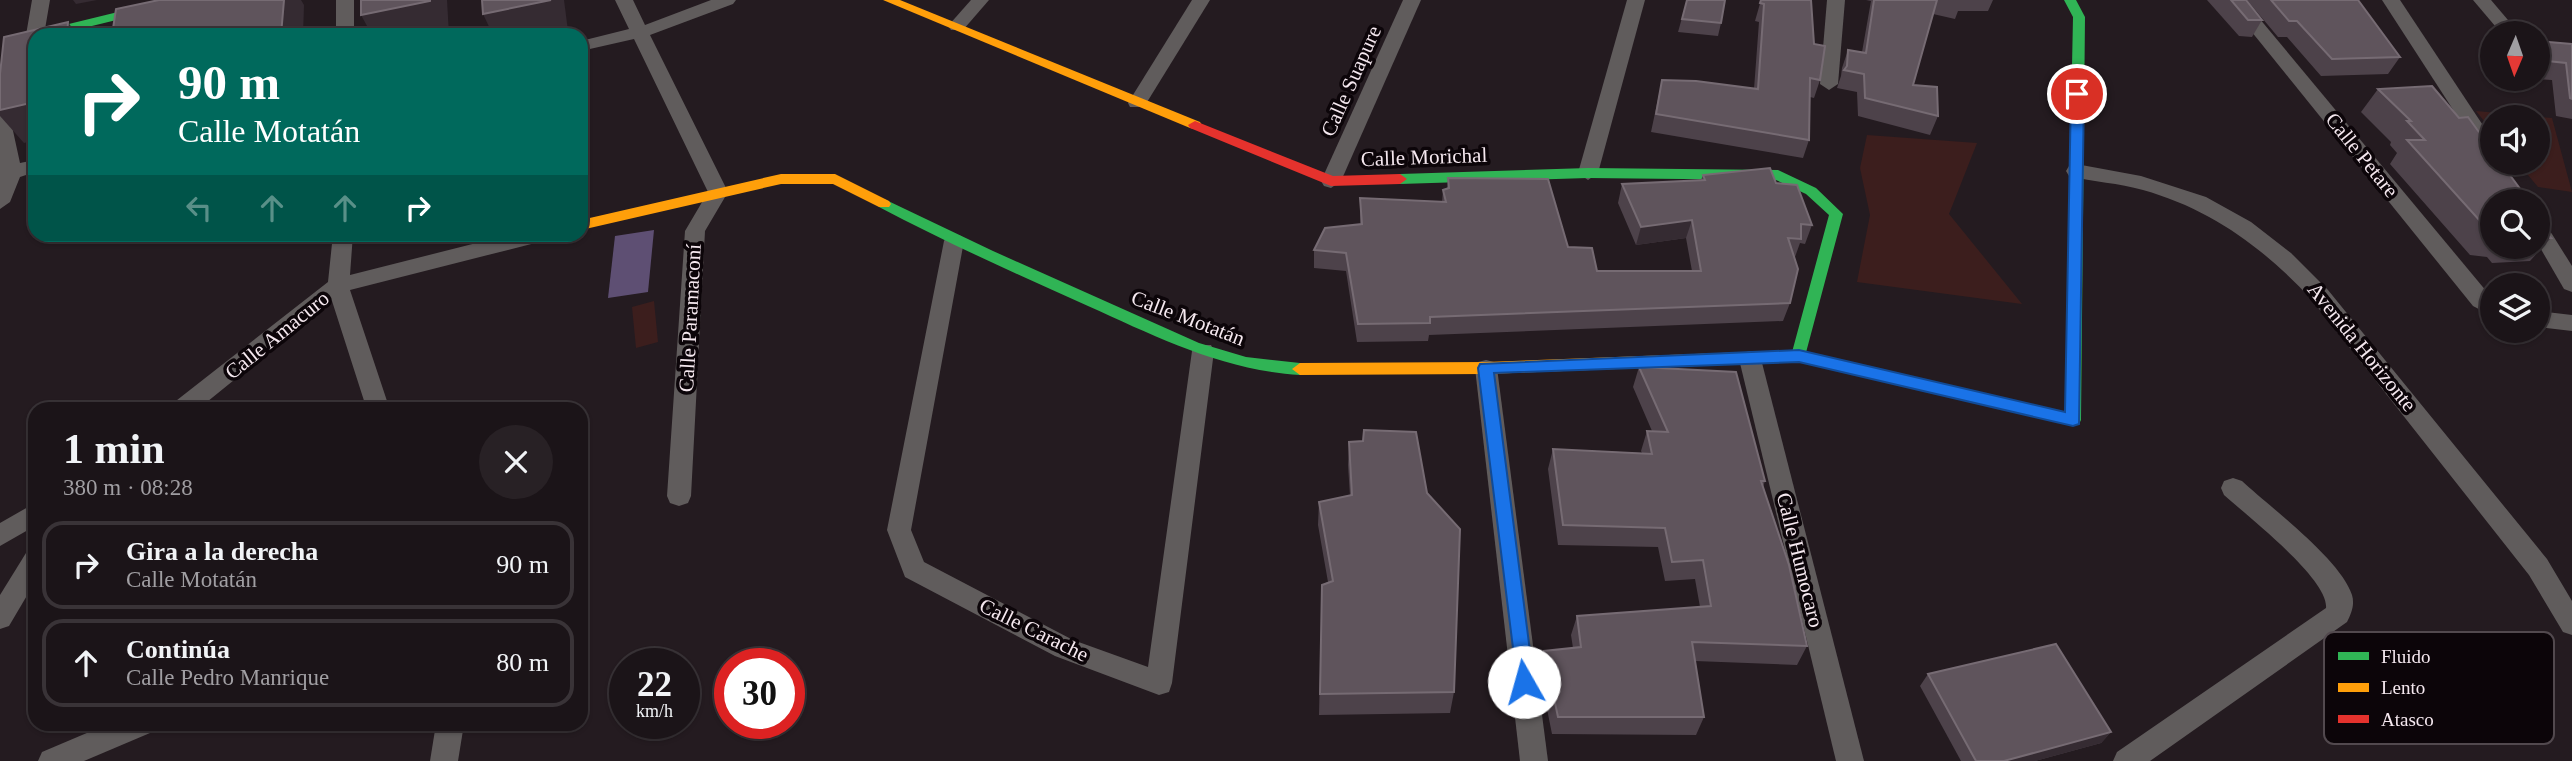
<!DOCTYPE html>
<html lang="es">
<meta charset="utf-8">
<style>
body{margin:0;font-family:"Times New Roman",serif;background:#282125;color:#f1f3f6;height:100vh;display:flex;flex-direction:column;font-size:26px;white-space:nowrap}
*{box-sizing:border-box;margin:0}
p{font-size:23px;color:#a09ea2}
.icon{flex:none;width:38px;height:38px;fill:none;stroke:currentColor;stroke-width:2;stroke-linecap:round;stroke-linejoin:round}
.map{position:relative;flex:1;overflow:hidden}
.drawer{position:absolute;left:28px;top:402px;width:560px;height:329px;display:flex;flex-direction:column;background:#1b1418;border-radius:21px;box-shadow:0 2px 5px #0004,0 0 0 2px #393337}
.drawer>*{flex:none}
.guide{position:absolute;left:28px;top:28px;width:560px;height:214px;border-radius:21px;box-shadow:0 2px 5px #0004,0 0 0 2px #393337;background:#00695c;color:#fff;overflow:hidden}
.needle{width:46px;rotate:182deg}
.controls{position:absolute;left:2480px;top:21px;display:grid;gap:14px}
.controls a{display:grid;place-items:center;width:70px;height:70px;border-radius:50%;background:#1b1418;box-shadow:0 2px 5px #0004,0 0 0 2px #393337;font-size:35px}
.speed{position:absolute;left:609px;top:648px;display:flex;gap:14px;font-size:35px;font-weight:700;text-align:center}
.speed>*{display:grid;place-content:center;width:91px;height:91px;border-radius:50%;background:#1b1418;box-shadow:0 2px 5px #0004,0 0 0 2px #393337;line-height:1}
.speed small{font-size:18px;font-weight:400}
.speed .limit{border:10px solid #d22;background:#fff;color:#111}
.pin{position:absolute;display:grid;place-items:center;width:60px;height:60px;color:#fff;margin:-30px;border:4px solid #fff;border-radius:50%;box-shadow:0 2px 7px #0007}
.me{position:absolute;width:77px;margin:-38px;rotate:353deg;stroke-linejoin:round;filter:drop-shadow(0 0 5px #0008)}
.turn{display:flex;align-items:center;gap:24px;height:147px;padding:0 35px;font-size:32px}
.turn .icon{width:91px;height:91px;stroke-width:2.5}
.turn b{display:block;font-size:49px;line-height:60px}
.lanes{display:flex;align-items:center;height:66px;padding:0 35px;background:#0003;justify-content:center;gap:35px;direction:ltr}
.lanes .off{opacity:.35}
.round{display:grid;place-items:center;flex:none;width:74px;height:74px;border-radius:37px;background:#282125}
.head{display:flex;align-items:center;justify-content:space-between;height:119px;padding:0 35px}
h1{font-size:42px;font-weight:700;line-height:52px}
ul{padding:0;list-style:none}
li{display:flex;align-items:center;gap:21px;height:88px;margin:0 14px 10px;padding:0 21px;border:4px solid #393337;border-radius:21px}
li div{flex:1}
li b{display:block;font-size:26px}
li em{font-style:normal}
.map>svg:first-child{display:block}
</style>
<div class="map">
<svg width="2572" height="761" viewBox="0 0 2572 761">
<rect width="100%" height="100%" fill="#241b20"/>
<g fill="#3c1e1d">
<polygon points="2476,111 2552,118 2572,192 2538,187 2518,163 2538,163 2538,117 2492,117 2492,131"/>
<polygon points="1867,135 1977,143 1949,214 2022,304 1857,282 1870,215 1860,168"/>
<polygon points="654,301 658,342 636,348 632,307"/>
</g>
<polygon fill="#5e4f73" points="654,230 648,292 608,298 615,236"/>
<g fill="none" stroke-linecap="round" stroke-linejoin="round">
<g fill="#605c5c" fill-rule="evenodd">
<polygon points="32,0 50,0 44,35 35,35 35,40 26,35"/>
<rect x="336" y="0" width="18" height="35"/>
<polygon points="615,0 633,0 645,25 711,0 736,0 733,4 650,35 728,192 705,231 691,496 688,503 679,506 670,503 667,496 685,231 708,192 634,39 581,51 581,41 629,29"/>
<polygon points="971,0 989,0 963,30 951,30 948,26"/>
<polygon points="1192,0 1210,0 1144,107 1130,107 1128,103"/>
<polygon points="1403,0 1421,0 1341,181 1331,188 1324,186 1321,181"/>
<polygon points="1627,0 1645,0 1598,173 1588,180 1578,173"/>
<polygon points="1827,0 1845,0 1838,84 1829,90 1820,84"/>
<polygon points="2226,0 2244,0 2492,298 2492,316 2473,306"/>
<polygon points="2382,0 2400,0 2492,139 2492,160 2485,159"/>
<polygon points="2473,0 2491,0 2519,33 2501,33"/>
<polygon points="0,111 10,117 20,163 35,160 35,172 20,177 10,202 0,209"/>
<path d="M2076,164L2141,176L2206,197L2251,222L2291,253L2328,290L2547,559L2572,601V635L2563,632L2529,575L2312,300C2265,249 2211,209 2143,190C2119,183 2093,182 2069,176L2066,171L2069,166Z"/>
<polygon points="2538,221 2545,223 2572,266 2572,292 2564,289 2538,244"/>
<polygon points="333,234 353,234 350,275 512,234 553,234 543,241 350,290 390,410 367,410 332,301 197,410 169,410 172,404 328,282"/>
<polygon points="954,234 961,236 964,241 911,530 924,562 1073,640 1148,667 1192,351 1195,345 1211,345 1214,351 1172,683 1169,692 1159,695 1055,656 905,577 887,530 944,241 947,236"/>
<polygon points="2538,311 2572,315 2572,331 2538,327"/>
<polygon points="1750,351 1758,353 1761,359 1864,761 1836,761 1739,359 1742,353"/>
<polygon points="1486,360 1494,362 1497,368 1548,761 1520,761 1475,368 1478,362"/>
<path d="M2233,478L2242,481C2270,507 2341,560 2352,595C2355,605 2351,614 2347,622L2150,761H2113L2117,752L2326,608C2329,579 2246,515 2224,495L2221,488L2224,481Z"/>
<polygon points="35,503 35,526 0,546 0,523"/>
<polygon points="35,549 35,582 9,626 0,629 0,595 26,553"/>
<polygon points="108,724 154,724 150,733 84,761 38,761 42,752"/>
<polygon points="436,724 464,724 458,761 430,761"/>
</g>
<g fill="#30b455" fill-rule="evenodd">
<polygon points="167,0 188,0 186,3 55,35 34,35 36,32"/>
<polygon points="2064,0 2076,0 2085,17 2081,420 2079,424 2073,426 1841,371 1839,367 1847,361 2065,412 2073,17"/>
<polygon points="1588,168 1778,170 1816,188 1843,214 1804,360 1799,362 1791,356 1829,215 1806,194 1776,180 1588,178 1400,184 1393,179 1400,174"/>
<path d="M884,199L993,251L1199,343L1246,357L1300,363L1308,369L1300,375C1222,370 1157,337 1088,306C1017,274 947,243 879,207L877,204Z"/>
</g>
<g fill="#ff9f0a" fill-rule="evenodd">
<polygon points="883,0 900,0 1200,122 1202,125 1195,129 1190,128"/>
<polygon points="781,174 835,174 889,201 891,204 889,207 879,207 833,184 781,184 581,230 581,220"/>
<polygon points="1799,350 1847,361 1855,367 1847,373 1799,362 1486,374 1300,375 1292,369 1300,363 1486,362"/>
</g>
<polygon fill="#e5322d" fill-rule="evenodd" points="1195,121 1333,176 1400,174 1407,179 1400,184 1331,186 1190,128 1188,125"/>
</g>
<g fill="#4d424a">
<polygon points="1687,0 1721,23 1718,36 1678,32"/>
<polygon points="1761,0 1814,44 1820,80 1814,98 1810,97 1809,140 1803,158 1651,132 1662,80 1754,89 1759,22 1755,21"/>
<polygon points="1866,0 1993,0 1988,11 1958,11 1955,19 1933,14 1913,85 1938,116 1930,135 1858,116 1857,92 1837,88 1841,76 1842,68 1848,50 1862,52 1871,1"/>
<polygon points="2207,0 2246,0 2262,20 2252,37 2239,36"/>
<polygon points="2247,0 2358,0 2400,57 2388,74 2321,76 2287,37 2278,37"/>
<polygon points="2538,41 2572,44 2572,119 2556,116 2552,80 2538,79"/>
<polygon points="2378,89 2492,201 2492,247 2538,247 2538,225 2551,238 2530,261 2492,263 2487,257 2470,255 2390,164 2397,153 2390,145 2391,142 2361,112"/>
<polygon points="1703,175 1776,183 1812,225 1805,244 1800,243 1795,257 1790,303 1783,321 1429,335 1428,341 1357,342 1346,271 1314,268 1314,250 1360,224 1360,198 1442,202 1443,190 1447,189 1448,178 1568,247 1597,271 1692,271 1686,238 1636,245 1618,203 1622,184 1701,180"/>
<polygon points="1639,367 1765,481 1763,487 1807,646 1797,665 1695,661 1704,717 1696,735 1552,734 1539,669 1544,651 1573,648 1571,635 1577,616 1700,607 1695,579 1665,581 1658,547 1558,545 1548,469 1553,449 1642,453 1641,451 1647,431 1652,431 1633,387"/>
<polygon points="1349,442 1454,692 1450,713 1319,715 1322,585 1328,582 1318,525 1319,502 1350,496 1348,465"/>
<polygon points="1928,674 2111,732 2101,743 2035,761 1961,761 1920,686"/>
</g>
<g fill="#352b32">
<polygon points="73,0 97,0 76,4"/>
<polygon points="284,0 301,0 304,5 303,35 281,35"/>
<polygon points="430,0 447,0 449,35 372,35 361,15"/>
<polygon points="551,0 564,0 568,31 549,35 493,35 483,14"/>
<polygon points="68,22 77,35 67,35"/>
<polygon points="35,102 35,140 24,143 0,116 0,110"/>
<polygon points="1692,220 1686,238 1636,245 1641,227"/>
<polygon points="2111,732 2101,743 2035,761 2004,761"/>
</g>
<g fill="#5f545c" stroke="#766b73" stroke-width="2">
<polygon points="159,0 284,0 281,35 112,35 116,9"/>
<polygon points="361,0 430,0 430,1 361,15"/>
<polygon points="482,0 551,0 483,14"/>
<polygon points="1687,0 1725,0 1721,23 1682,19"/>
<polygon points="1761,0 1811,0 1814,44 1825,46 1820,80 1810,78 1809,140 1656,114 1662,80 1696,81 1758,89 1764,4 1760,3"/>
<polygon points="1874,0 1937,0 1913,85 1937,87 1938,116 1865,98 1864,74 1844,70 1847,66 1848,50 1866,53"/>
<polygon points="2231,0 2246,0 2262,20 2248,20"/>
<polygon points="2271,0 2358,0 2400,57 2332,59 2297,21 2289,21"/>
<polygon points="68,22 67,35 35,35 35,102 0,110 0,74 4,37"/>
<polygon points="2538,41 2572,44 2572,99 2570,98 2566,63 2538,60"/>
<polygon points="2432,86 2459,118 2468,117 2492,150 2492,163 2501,163 2529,201 2492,201 2492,232 2490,232 2407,140 2425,140 2407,121 2411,121 2378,89"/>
<polygon points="1770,168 1776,183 1797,185 1812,225 1801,224 1801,239 1788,238 1798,269 1790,303 1430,317 1430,323 1358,324 1346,253 1314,250 1325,228 1362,224 1360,198 1446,202 1443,190 1449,188 1448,178 1548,179 1568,247 1592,248 1597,271 1701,271 1692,220 1641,227 1622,184 1705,180 1703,175"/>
<polygon points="2538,225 2551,238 2538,238"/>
<polygon points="1639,367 1736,372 1765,481 1761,481 1789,565 1807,646 1692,642 1704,717 1558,717 1544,651 1581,647 1577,616 1711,606 1703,560 1672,562 1665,528 1563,525 1553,449 1652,454 1647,431 1668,432"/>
<polygon points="1364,430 1416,432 1427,493 1460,529 1454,692 1320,694 1322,585 1333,581 1319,502 1352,495 1349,442 1363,441"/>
<polygon points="2056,644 2111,732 2004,761 1976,761 1928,674"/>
</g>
<polygon fill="#1a73e8" stroke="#114b97" stroke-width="2" points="2077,90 2084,94 2079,424 2073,426 1799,362 1494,373 1534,682 1531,688 1524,691 1518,688 1478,368 1480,364 1799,350 2065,412 2071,94"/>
<g text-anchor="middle" stroke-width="7" stroke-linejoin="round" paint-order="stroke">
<g font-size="21" fill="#f5e8ef" stroke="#0c0509">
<text transform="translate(1351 81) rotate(-66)" y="7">Calle Suapure</text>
<text transform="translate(2362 155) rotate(51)" y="7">Calle Petare</text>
<text transform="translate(1424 157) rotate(-2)" y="7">Calle Morichal</text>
<text transform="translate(690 318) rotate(-87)" y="7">Calle Paramaconí</text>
<text transform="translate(1188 318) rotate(21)" y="7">Calle Motatán</text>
<text transform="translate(277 335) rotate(-39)" y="7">Calle Amacuro</text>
<text transform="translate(2362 347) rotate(51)" y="7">Avenida Horizonte</text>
<text transform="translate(1800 560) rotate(76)" y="7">Calle Humocaro</text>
<text transform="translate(1034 630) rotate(26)" y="7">Calle Carache</text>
</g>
</g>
<rect x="2324" y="632" width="230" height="112" rx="10" fill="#0c0509" stroke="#52494e" stroke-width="2"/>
<rect x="2338" y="652" width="31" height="8" fill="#30b455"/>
<rect x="2338" y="683" width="31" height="9" fill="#ff9f0a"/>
<rect x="2338" y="715" width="31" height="8" fill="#e5322d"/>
<g font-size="19" fill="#f5e8ef">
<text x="2381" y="663">Fluido</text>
<text x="2381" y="694">Lento</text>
<text x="2381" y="726">Atasco</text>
</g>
</svg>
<div class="controls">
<a><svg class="needle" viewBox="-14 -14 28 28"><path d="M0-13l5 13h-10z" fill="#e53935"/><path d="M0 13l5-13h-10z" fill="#a09ea2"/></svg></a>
<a><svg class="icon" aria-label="sound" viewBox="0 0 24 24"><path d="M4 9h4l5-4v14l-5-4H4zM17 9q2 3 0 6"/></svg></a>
<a><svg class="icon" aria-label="search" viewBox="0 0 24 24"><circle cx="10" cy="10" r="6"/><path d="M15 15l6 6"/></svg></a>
<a><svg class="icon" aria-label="layers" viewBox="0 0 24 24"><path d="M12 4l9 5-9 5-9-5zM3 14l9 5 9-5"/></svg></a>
</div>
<div class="speed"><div>22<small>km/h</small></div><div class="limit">30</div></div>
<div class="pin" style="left:2077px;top:94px;background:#d93025"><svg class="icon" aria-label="arrive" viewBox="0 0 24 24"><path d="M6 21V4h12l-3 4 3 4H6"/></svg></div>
<svg class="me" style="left:1524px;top:682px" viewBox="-20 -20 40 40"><circle r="19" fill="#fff"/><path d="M0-13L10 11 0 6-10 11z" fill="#1a73e8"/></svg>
<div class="guide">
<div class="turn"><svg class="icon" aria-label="right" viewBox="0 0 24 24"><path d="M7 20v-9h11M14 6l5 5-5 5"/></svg><div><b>90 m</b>Calle Motatán</div></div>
<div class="lanes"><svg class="icon off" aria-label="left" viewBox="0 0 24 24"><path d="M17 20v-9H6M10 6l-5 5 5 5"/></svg><svg class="icon off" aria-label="ahead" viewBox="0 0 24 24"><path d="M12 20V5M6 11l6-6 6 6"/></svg><svg class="icon off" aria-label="ahead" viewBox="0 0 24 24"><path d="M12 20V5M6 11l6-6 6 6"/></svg><svg class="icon" aria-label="right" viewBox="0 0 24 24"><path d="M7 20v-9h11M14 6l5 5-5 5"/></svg></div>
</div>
<section class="drawer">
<div class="head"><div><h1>1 min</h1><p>380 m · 08:28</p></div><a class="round"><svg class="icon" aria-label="close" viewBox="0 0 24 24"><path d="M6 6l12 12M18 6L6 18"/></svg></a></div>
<ul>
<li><svg class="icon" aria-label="right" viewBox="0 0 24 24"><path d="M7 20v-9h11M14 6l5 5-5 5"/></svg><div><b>Gira a la derecha</b><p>Calle Motatán</p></div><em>90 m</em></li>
<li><svg class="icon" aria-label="ahead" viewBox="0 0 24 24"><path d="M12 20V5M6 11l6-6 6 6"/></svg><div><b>Continúa</b><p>Calle Pedro Manrique</p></div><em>80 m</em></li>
</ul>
</section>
</div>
